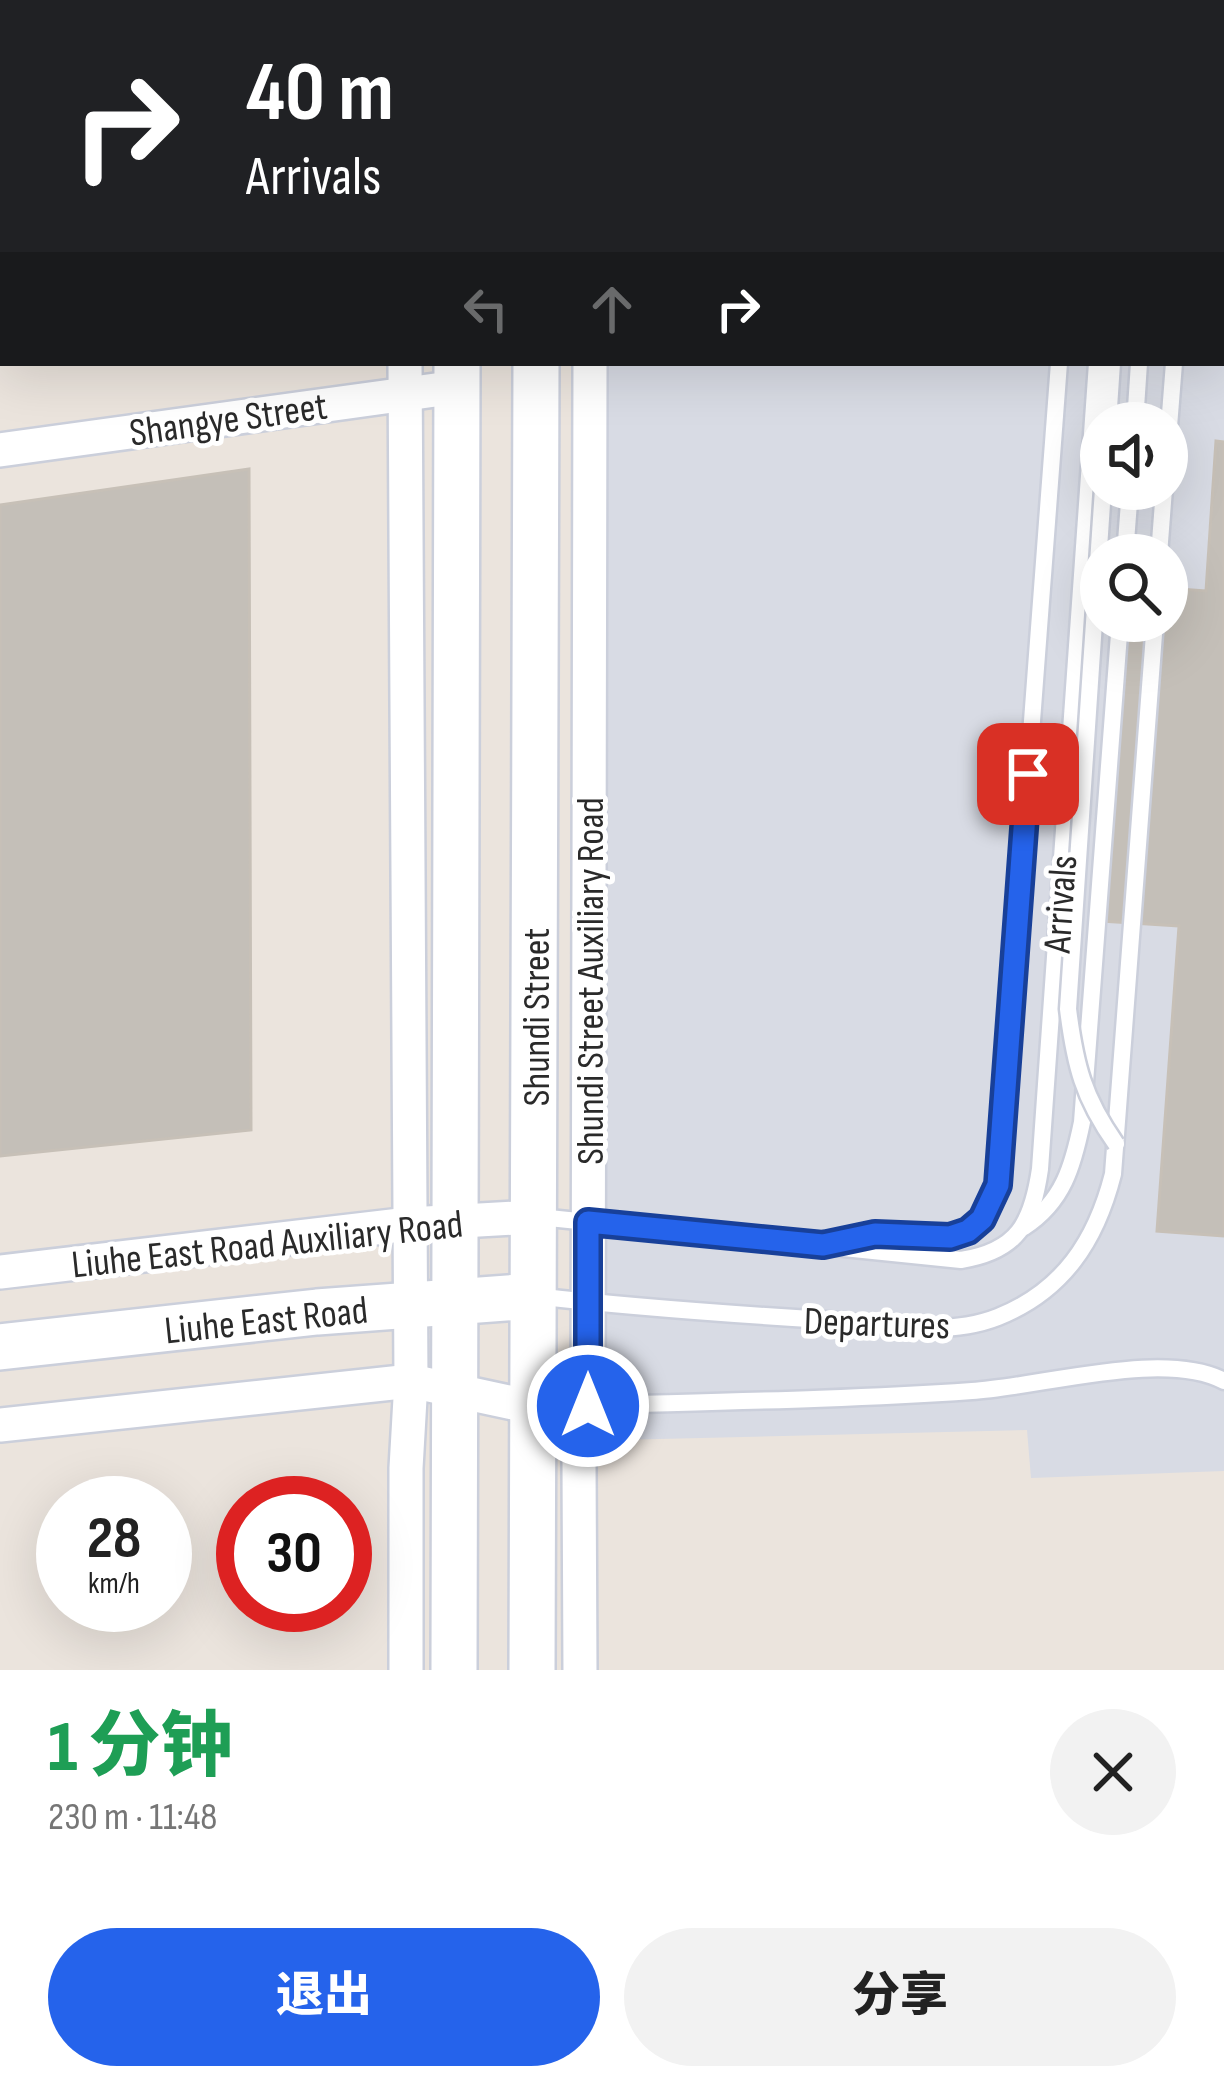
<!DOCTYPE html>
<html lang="zh">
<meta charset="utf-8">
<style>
body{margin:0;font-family:"Sofia Sans Condensed","Noto Sans SC",sans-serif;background:#f2f2f2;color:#222;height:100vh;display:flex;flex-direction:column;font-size:45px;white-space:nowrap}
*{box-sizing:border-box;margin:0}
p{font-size:39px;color:#767676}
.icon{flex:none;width:66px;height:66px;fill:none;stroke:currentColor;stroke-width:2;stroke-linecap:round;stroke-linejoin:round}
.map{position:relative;height:1670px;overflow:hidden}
.drawer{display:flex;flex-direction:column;background:#fff;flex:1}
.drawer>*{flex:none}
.hud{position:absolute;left:0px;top:0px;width:1224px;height:366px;box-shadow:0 12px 48px #0002;background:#202124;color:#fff;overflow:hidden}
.tools{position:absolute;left:1080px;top:402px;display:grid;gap:24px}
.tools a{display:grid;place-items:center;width:108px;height:108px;border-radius:50%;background:#fff;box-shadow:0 12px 48px #0002;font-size:60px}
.speed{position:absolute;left:36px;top:1476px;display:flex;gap:24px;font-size:60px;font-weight:700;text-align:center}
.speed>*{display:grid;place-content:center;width:156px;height:156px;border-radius:50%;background:#fff;box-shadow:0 12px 48px #0002;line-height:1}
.speed small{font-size:30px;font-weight:400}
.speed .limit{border:18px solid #d22;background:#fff;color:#111}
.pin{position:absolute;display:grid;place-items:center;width:102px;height:102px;color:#fff;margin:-51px;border-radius:24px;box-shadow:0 6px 18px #0006}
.me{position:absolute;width:132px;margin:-66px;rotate:0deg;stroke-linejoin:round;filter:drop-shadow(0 0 9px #0008)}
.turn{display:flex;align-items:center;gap:42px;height:252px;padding:0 48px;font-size:54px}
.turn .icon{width:156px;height:156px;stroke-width:2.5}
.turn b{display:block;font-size:84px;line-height:102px}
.lanes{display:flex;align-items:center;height:114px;padding:0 48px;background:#0003;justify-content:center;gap:60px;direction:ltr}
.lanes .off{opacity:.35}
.round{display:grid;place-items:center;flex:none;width:126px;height:126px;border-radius:63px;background:#f2f2f2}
.headline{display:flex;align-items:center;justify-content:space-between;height:204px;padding:0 48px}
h1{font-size:72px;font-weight:800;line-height:90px;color:#1e9e55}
.cta{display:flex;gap:24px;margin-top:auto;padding:24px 48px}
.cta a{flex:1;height:138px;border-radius:72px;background:#2563eb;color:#fff;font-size:48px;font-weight:800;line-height:138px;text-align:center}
.cta a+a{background:#f2f2f2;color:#222}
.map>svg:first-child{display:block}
</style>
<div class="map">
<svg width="1224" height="1670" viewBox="0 0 1224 1670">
<rect width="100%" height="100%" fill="#ebe4dd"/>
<path fill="#d8dbe4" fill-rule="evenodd" d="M577,0H1224V1471L1031,1478L1027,1430L575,1441L577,363H1221V3ZM1101,423H1167V489H1101ZM1101,555H1167V621H1101Z"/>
<g fill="#c4bfb8" stroke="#c7c0b7" stroke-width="3">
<polygon points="30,0 271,0 271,3 31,3"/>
<polygon points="1170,0 1224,0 1224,61 1221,3 1170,3"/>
<polygon points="1224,200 1224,285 1221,285"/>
<polygon points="1216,441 1224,442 1224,1236 1157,1231 1179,926 1102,921 1124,621 1167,621 1167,588 1206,591"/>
<polygon points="249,469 251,1130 0,1156 0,505"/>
</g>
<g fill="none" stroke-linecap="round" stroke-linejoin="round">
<defs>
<g id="service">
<polyline points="1087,3 1087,0"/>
<polyline points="1123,3 1123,0"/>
<polyline points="1136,3 1137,0"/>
<polyline points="1166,3 1167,0"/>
<polyline points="1200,3 1200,0"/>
<polyline points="1108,423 1112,363"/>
<polyline points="1135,423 1139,363"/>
<polyline points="1167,452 1174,363"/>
<polyline points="1125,555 1130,489"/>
<polyline points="1159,555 1164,489"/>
<path d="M539,1217L961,1260C1018,1251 1032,1223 1040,1169L1097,363"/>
<path d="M1024,1227C1063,1202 1073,1166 1082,1122L1120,621"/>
<path d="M835,1241C902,1218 966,1273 997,1185L1059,363"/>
<path d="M534,1296C631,1307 728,1314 826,1320C881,1324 945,1338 998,1317C1063,1291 1096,1241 1113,1174L1155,621"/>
<path d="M533,1407C679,1402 826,1401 972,1391C1041,1387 1164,1349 1224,1381"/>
</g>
<g id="minor">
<polyline points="404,0 404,3"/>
<polyline points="591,3 591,0"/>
<polyline points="405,363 411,1381 406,1468 406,1670"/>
<polyline points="0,450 457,387"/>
<polyline points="0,1272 409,1224 534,1217"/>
<polyline points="0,1425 411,1381 532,1407"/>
<polyline points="580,1670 579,1462 588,1405 590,363"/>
</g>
<g id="secondary">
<polyline points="457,0 457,3"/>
<polyline points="534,0 534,3"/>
<polyline points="0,1347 317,1312 533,1296"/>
<polyline points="454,1670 457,363"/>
<polyline points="532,1670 536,363"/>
</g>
</defs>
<use href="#service" stroke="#cbcfdb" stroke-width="21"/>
<use href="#minor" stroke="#cbcfdb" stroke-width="38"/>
<use href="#secondary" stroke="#cbcfdb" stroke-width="50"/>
<use href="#service" stroke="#fff" stroke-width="16"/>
<use href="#minor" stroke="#fff" stroke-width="33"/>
<use href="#secondary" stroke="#fff" stroke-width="45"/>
<defs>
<path id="service-bridge" d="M1103,489L1068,1009C1075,1065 1083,1097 1116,1144"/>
</defs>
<use href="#service-bridge" stroke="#cbcfdb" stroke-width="21" stroke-linecap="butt"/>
<use href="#service-bridge" stroke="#fff" stroke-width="16"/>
</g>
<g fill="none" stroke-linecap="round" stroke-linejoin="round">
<defs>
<polyline id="route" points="588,1406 588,1222 823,1245 875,1234 950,1237 968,1231 982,1219 998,1185 1028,774"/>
</defs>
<use href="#route" stroke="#184099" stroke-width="30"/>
<use href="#route" stroke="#2563eb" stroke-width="21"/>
</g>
<g text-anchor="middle" stroke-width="10" stroke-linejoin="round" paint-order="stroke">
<g font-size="39" fill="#2a2a2a" stroke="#fff">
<text transform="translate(228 418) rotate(-8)" y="14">Shangye Street</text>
<text transform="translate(1059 904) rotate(-86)" y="14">Arrivals</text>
<text transform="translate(589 981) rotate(-90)" y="14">Shundi Street Auxiliary Road</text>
<text transform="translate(535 1017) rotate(-90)" y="14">Shundi Street</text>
<text transform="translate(267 1243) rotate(-6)" y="14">Liuhe East Road Auxiliary Road</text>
<text transform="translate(266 1319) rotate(-6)" y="14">Liuhe East Road</text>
<text transform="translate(877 1322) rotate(2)" y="14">Departures</text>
</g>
</g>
</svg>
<div class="tools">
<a><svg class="icon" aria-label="sound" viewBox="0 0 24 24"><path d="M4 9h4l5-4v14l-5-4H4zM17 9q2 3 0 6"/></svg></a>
<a><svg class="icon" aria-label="search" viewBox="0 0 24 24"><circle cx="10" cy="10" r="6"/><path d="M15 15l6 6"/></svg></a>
</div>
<div class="speed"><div>28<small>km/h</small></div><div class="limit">30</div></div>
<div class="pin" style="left:1028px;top:774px;background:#d93025"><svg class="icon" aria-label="arrive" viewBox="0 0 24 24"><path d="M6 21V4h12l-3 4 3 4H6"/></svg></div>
<svg class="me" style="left:588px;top:1406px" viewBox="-20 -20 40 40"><circle r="17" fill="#2563eb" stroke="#fff" stroke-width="3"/><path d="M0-11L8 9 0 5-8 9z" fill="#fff"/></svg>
<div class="hud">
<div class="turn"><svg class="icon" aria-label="right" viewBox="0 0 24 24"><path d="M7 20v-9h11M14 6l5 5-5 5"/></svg><div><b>40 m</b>Arrivals</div></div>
<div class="lanes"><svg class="icon off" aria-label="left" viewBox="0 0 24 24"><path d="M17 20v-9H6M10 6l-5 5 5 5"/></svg><svg class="icon off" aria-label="ahead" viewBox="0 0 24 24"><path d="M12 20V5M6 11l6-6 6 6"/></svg><svg class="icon" aria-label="right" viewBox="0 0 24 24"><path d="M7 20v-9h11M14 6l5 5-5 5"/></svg></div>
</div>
</div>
<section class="drawer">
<div class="headline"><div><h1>1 分钟</h1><p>230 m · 11:48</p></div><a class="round"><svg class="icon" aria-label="close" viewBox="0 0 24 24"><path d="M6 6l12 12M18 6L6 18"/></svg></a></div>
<div class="cta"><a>退出</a><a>分享</a></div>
</section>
